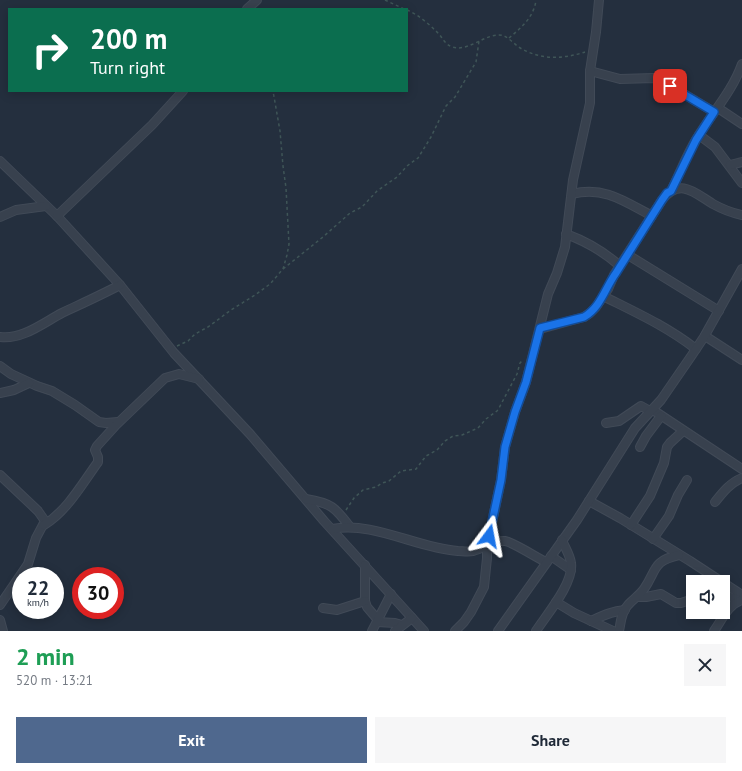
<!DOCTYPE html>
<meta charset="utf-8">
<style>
body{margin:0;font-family:"PT Sans",sans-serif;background:#f6f6f7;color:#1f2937;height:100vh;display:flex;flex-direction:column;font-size:15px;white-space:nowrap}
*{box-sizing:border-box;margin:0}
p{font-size:13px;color:#747a83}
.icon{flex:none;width:22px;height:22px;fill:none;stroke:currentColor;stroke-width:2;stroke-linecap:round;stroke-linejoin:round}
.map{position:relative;height:631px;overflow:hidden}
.side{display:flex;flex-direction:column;background:#fff;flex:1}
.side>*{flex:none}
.guide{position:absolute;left:8px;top:8px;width:400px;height:84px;border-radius:0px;box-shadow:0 2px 10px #0003;background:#0b6e4f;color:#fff;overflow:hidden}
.controls{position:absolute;left:686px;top:575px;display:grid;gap:8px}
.controls a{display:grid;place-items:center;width:44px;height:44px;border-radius:0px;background:#fff;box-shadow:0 2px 10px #0003;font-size:20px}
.speed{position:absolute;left:12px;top:567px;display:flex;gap:8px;font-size:20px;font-weight:700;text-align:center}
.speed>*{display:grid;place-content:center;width:52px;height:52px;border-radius:50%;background:#fff;box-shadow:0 2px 10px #0003;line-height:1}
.speed small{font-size:10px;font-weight:400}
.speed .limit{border:6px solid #d22;background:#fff;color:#111}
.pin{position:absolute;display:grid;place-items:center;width:34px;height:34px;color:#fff;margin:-17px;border-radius:8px;box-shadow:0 2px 6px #0006}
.me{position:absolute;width:44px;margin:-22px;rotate:13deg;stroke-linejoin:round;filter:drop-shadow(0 0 3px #0008)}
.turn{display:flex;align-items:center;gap:14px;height:84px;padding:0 16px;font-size:18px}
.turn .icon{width:52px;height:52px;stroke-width:2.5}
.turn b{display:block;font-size:28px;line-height:34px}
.round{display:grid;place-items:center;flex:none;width:42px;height:42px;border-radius:0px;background:#f6f6f7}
.headline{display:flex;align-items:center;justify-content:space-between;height:68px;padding:0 16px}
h1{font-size:24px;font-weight:700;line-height:30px;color:#1e9e55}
.action{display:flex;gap:8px;margin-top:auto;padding:8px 16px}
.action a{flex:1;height:46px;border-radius:0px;background:#4f688e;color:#fff;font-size:16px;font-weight:700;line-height:46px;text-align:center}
.action a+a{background:#f6f6f7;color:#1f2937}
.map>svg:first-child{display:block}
</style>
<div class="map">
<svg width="742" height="631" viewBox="0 0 742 631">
<rect width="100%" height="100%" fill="#242f3e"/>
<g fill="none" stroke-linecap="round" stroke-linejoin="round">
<defs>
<g id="minor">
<polyline points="247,9 257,0"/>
<polyline points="590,71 620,79 654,78 661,80 714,112"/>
<polyline points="718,108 742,124"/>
<polyline points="699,135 715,147 742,183"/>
<polyline points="0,161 57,216 120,285 174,353 250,434 324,521 424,631"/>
<polyline points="730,165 742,162"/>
<path d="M671,191C680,173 687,154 697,138C712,113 732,92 742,64"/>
<path d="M572,194C604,186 624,201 652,216"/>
<polyline points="57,216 152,125 183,91"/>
<polyline points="0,217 16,210 46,206"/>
<path d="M566,234C588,242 603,251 620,266"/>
<polyline points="628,255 719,311"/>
<path d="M603,296C637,313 666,326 696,349"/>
<path d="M540,329L584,317L590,313L596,307L608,289L614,275L662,200C680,177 695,193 713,204C722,209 732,213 742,215"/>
<polyline points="705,336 742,360"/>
<path d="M0,337C22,340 43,323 62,313C81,304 101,295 120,285"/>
<polyline points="0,366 11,374 37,386 52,391 75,405 99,422 106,423 118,422"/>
<polyline points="0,393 14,390 29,383"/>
<polyline points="653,410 742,469"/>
<polyline points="606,423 619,421 641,406 650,411"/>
<polyline points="640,447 646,436 661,416"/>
<polyline points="0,475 38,511 45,521 36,538 28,564 0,605"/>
<path d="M306,499C331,503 335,507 350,527"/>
<polyline points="589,501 620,518 690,561 742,595"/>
<path d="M715,502C723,492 730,483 742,478"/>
<path d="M44,525C67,511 82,484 98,462V457L95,450L97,446L116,425L165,378L179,374L199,379"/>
<polyline points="631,525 650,496 664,463 667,447 670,443 683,431"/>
<path d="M332,529C374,521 416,548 458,551C462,551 468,552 473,551C483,549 495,540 505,541C513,542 537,558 546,562"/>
<polyline points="653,539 669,516 678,495 687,480"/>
<polyline points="551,556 571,570"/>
<polyline points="365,565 365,601 367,607 378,620"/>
<polyline points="723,596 730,597 739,600"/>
<polyline points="637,597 646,597 661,594 676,603 681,603 693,599"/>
<polyline points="556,602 574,613 613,631"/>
<polyline points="323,608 337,610 365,601"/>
<polyline points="0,620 3,631"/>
<path d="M591,621C602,616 612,611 625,610"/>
<polyline points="377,622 395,623 402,625"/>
<polyline points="372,631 391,594"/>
<polyline points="395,631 412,618"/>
<polyline points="455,631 464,622 471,612 484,587 487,558 487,546 501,480 505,447 515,412 526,382 548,294 557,273 565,247 573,180 590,103 590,71 596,32 599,0"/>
<polyline points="498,631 577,520 635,428 661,400 692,355 704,337 742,269"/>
<path d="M536,631C547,614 574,583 571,563C570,555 565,548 562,540"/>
<path d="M619,631C621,622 621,612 628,605C633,599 639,596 644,589C657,570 652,561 679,555"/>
<path d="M714,631C722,620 728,604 742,600"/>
</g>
</defs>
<use href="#minor" stroke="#414a57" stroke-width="10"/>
<g stroke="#3f5557" stroke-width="1.5" stroke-dasharray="3 3" stroke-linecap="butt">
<polyline points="385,0 404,9"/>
<path d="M407,10C419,15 430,25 439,34C443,39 445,44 452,47C468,52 483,35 499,35C508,35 514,45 522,49C542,60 563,59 585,52"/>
<path d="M509,38C521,28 534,17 536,0"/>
<polyline points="283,269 323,237 350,213 362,207 377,191 397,177 407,166 418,158 431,137 446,106 455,97 476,62 479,41"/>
<polyline points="177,346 188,341 195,334 208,327 231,310 255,295 270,284 283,269 287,255 289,244 286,188 283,166 280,131 273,91"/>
<polyline points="346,510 354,498 363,490 376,487 382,483 389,481 401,471 416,469 426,456 437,450 445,441 453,436 462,435 478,428 486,419 497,411 499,408 517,374 520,363 523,360"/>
</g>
<use href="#minor" stroke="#38414e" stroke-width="8"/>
</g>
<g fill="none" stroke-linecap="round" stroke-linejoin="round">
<defs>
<path id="route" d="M489,536L501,480L505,447L515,412L526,382L540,328L584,317C601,307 605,288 616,273C631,249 647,224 662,200L667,193L671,191L696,140L714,112L670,86"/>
</defs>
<use href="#route" stroke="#114b97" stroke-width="10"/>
<use href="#route" stroke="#1a73e8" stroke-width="7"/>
</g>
</svg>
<div class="controls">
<a><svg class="icon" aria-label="sound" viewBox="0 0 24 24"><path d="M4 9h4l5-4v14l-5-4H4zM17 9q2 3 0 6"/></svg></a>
</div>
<div class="speed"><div>22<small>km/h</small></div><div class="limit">30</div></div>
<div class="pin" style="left:670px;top:86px;background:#d93025"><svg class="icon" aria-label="arrive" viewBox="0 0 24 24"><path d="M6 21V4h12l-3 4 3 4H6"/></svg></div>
<svg class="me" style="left:489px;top:536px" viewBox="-20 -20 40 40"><path d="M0-17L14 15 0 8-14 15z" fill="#1a73e8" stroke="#fff" stroke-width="4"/></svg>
<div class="guide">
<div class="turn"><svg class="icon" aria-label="right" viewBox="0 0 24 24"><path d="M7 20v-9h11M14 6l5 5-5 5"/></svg><div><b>200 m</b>Turn right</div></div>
</div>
</div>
<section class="side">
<div class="headline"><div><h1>2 min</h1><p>520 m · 13:21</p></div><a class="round"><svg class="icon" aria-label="close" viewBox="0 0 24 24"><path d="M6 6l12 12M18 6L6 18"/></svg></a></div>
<div class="action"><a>Exit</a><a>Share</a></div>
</section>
